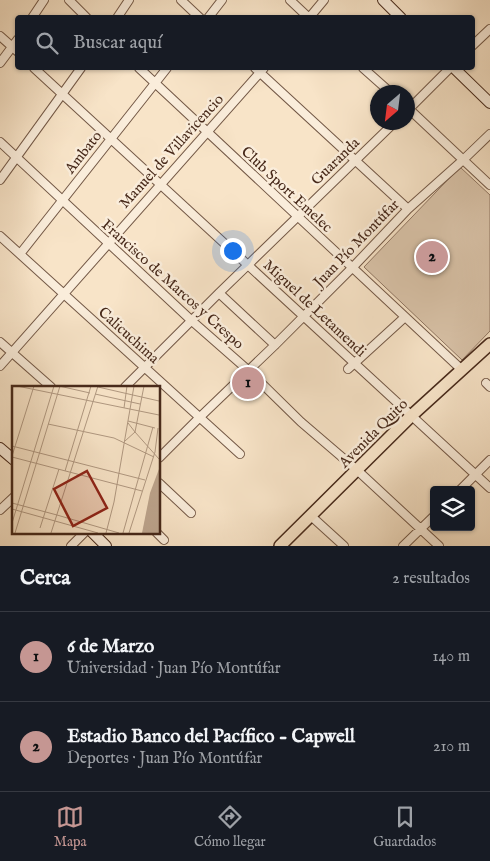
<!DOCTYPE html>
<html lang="es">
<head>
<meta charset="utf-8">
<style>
  body { margin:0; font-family:"IM FELL English",serif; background:#20242c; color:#f1f3f6 }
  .controls { position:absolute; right:15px; bottom:15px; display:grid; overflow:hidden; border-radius:5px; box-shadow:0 1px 4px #0004 }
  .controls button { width:45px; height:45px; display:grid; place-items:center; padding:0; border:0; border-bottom:1px solid #363941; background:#171b24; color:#f1f3f6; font:25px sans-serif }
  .compass { position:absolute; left:370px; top:85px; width:45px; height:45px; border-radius:50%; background:#171b24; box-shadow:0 1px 4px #0004; rotate:208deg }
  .you { position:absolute; left:232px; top:250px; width:18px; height:18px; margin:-12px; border:4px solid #fff; border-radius:50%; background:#1a73e8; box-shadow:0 0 0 8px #1a73e833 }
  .badge { display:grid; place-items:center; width:32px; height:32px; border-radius:50%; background:#c59692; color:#111; font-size:16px; font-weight:700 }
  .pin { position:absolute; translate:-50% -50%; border:2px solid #fff; box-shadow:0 1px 5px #0006 }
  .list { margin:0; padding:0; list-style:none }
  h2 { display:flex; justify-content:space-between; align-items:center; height:65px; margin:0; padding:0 20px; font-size:21px }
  h2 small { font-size:16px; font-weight:400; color:#9ea1a6 }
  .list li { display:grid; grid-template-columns:32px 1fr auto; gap:15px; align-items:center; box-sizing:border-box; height:90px; padding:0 20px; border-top:1px solid #363941 }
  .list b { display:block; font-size:19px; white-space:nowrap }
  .list p { margin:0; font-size:16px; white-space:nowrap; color:#9ea1a6 }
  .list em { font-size:16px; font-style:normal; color:#9ea1a6 }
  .icon { flex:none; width:28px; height:28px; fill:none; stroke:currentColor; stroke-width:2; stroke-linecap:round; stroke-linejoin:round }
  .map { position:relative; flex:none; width:490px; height:546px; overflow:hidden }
  .search { position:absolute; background:#171b24; box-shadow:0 1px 4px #0004; left:15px; right:15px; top:15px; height:55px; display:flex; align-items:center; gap:12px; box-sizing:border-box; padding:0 18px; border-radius:5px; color:#9ea1a6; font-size:19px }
  .sheet { height:245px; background:#171b24 }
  nav { display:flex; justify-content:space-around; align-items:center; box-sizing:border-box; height:70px; border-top:1px solid #363941; background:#171b24; font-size:14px; color:#9ea1a6 }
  nav a { display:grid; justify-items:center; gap:2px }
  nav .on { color:#c59692 }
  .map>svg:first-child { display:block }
  .green { fill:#dac4aa; stroke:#907662 }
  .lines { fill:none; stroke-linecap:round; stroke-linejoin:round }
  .street-casing { stroke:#735846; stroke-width:10 }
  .secondary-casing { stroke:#47291a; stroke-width:12 }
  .primary-casing { stroke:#47291a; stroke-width:14 }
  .street { stroke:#faeddb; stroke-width:8 }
  .secondary { stroke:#faeddb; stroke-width:10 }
  .primary { stroke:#f8e4c8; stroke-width:11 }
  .labels { text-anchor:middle; stroke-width:5; stroke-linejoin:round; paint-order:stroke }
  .street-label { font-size:15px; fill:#47291a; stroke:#faeddb }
  .inset-road { fill:none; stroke:#b19982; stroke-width:1 }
  .view { fill:#8f2418; fill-opacity:0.15; stroke:#8f2418; stroke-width:2.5 }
  .inset-edge { fill:none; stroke:#47291a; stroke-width:2.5 }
</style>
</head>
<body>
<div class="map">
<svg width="490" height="546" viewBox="0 0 490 546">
  <rect width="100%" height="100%" fill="#f8e4c8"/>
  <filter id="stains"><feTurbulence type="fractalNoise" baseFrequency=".004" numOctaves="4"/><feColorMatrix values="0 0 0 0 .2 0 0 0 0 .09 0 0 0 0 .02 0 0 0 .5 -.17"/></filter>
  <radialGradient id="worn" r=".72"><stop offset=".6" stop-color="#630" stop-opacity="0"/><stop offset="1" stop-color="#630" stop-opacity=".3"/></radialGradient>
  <!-- green -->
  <path class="green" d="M460,167L490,195V331L462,360L364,267Z"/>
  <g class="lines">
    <defs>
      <path id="street" d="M69,0L87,18
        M181,0L200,18
        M290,0L309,18
        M32,18L44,0
        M117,18L129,0
        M208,18L222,0
        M309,18L324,0
        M0,36L18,52
        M472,46L490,29
        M0,63L18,39
        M34,68L490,488
        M139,68L462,370
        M255,68L408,209
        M363,68L390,92
        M408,108L490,185
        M408,110L450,68
        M0,142L192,321L249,371L301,422L357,470L439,546
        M0,180L81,68
        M0,236L240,454
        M20,254L167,68
        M219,293L275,345
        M0,342L51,387
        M0,366L264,68
        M348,369L405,317
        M486,383L490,387
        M125,387L219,293L395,122
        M159,458L199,418L275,345L352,268L408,209L463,160L490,134
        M159,483L191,513
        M460,490L490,460
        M0,510L14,497
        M311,516L344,546
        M156,532L164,540
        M71,546L85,532
        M403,546L434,516"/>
      <path id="secondary" d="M383,0L401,18
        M454,68L490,103
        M0,448L14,460
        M92,532L106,546"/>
      <path id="primary" d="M280,546L411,416L490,344"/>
    </defs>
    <!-- street casing -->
    <use href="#street" class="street-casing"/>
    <!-- secondary casing -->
    <use href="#secondary" class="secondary-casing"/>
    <!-- primary casing -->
    <use href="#primary" class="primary-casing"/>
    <!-- street -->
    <use href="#street" class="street"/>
    <!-- secondary -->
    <use href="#secondary" class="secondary"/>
    <!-- primary -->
    <use href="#primary" class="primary"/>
  </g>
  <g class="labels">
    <!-- street labels -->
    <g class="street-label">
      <text transform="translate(171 151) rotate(-48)" y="5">Manuel de Villavicencio</text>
      <text transform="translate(83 152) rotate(-52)" y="5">Ambato</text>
      <text transform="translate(335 161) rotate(-44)" y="5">Guaranda</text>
      <text transform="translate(287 189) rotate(43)" y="5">Club Sport Emelec</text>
      <text transform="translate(356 243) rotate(-46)" y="5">Juan Pío Montúfar</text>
      <text transform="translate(173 284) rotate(42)" y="5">Francisco de Marcos y Crespo</text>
      <text transform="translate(315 308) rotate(43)" y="5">Miguel de Letamendi</text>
      <text transform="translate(129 335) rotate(42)" y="5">Calicuchima</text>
      <text transform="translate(373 433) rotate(-45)" y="5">Avenida Quito</text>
    </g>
  </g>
  <!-- overview -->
  <g transform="translate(12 386)">
    <rect width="148" height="148" fill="#f8e4c8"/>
    <path d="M147,83V147H130L138,107Z" fill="#bca48d"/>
    <path class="inset-road" d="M5,0L147,29M47,0L78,7M132,0L123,46L147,73M86,1L147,15M83,8L128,18M112,22L115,0M116,35L143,42M36,38L102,52L142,71M113,55L123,46L116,37M0,60L133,94M0,70L22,0M0,71L130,105M53,85L79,0M0,117L45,129M0,123L43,135M45,129L107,147M43,135L86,147M0,137L42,0M28,142L47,83M3,147L48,0M39,147L86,0M94,147L102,116L122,0M111,147L141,41M117,147L143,66L146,42"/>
    <path class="view" d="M75,85L95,122L61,140L42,103Z"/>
    <rect width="148" height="148" class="inset-edge"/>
  </g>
  <rect width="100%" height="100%" filter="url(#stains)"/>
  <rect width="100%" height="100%" fill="url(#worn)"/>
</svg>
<div class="controls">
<button><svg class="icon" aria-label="layers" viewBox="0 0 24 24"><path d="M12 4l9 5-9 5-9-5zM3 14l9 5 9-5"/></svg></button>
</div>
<svg class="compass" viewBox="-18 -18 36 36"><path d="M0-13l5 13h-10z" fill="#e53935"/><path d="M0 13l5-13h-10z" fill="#9ea1a6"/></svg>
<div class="you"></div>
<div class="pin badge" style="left:248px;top:383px">1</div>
<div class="pin badge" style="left:432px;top:257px">2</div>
<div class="search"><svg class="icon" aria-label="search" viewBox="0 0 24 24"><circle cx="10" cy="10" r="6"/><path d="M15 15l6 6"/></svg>Buscar aquí</div>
</div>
<section class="sheet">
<h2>Cerca<small>2 resultados</small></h2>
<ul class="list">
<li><span class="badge">1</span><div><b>6 de Marzo</b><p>Universidad · Juan Pío Montúfar</p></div><em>140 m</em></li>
<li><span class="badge">2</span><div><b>Estadio Banco del Pacífico - Capwell</b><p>Deportes · Juan Pío Montúfar</p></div><em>210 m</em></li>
</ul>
</section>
<nav>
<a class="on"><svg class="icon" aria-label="map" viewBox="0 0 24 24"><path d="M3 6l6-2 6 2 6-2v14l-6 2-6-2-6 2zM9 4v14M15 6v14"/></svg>Mapa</a>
<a><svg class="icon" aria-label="directions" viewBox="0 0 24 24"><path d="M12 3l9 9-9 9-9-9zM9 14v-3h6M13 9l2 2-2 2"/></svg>Cómo llegar</a>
<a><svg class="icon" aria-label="saved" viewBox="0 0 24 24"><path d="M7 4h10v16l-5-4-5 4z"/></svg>Guardados</a>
</nav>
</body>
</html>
